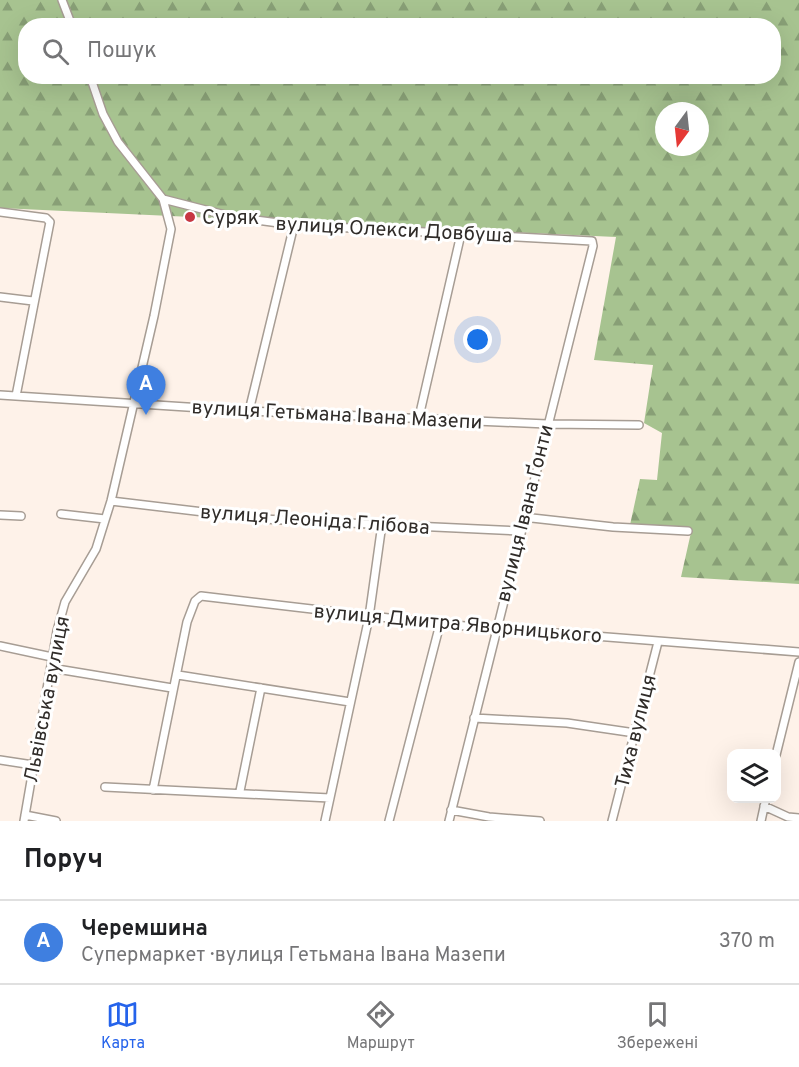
<!DOCTYPE html>
<html lang="uk">
<head>
<meta charset="utf-8">
<style>
  body { margin:0; font-family:Overpass,sans-serif; background:#f2f2f2; color:#202124 }
  .controls { position:absolute; right:18px; bottom:18px; display:grid; overflow:hidden; border-radius:12px; box-shadow:0 6px 24px #0002 }
  .controls button { width:54px; height:54px; display:grid; place-items:center; padding:0; border:0; border-bottom:2px solid #e0e0e0; background:#fff; color:#202124; font:30px sans-serif }
  .compass { position:absolute; left:655px; top:102px; width:54px; height:54px; border-radius:50%; background:#fff; box-shadow:0 6px 24px #0002; rotate:195deg }
  .you { position:absolute; left:478px; top:340px; width:21px; height:21px; margin:-15px; border:4px solid #fff; border-radius:50%; background:#1a73e8; box-shadow:0 0 0 9px #1a73e833 }
  .badge { display:grid; place-items:center; width:39px; height:39px; border-radius:50%; background:#2563eb; color:#fff; font-size:20px; font-weight:700 }
  .pin { position:absolute; translate:-50% -50px; filter:drop-shadow(0 2px 3px #0008) }
  .pin::after { content:''; position:absolute; top:32px; width:21px; height:18px; background:inherit; clip-path:polygon(0 0,100% 0,50% 100%) }
  .list { margin:0; padding:0; list-style:none }
  h2 { display:flex; justify-content:space-between; align-items:center; height:78px; margin:0; padding:0 24px; font-size:26px }
  h2 small { font-size:20px; font-weight:400; color:#757577 }
  .list li { display:grid; grid-template-columns:39px 1fr auto; gap:18px; align-items:center; box-sizing:border-box; height:84px; padding:0 24px; border-top:2px solid #e0e0e0 }
  .list b { display:block; font-size:22px; white-space:nowrap }
  .list p { margin:0; font-size:20px; white-space:nowrap; color:#757577 }
  .list em { font-size:20px; font-style:normal; color:#757577 }
  .icon { flex:none; width:33px; height:33px; fill:none; stroke:currentColor; stroke-width:2; stroke-linecap:round; stroke-linejoin:round }
  .map { position:relative; flex:none; width:799px; height:821px; overflow:hidden }
  .search { position:absolute; background:#fff; box-shadow:0 6px 24px #0002; left:18px; right:18px; top:18px; height:66px; display:flex; align-items:center; gap:15px; box-sizing:border-box; padding:0 21px; border-radius:24px; color:#757577; font-size:22px }
  .sheet { height:162px; background:#fff }
  nav { display:flex; justify-content:space-around; align-items:center; box-sizing:border-box; height:84px; border-top:2px solid #e0e0e0; background:#fff; font-size:16px; color:#757577 }
  nav a { display:grid; justify-items:center; gap:3px }
  nav .on { color:#2563eb }
  .map>svg:first-child { display:block }
  .forest { fill:url(#forest-firs); fill-rule:evenodd }
  .lines { fill:none; stroke-linecap:round; stroke-linejoin:round }
  .minor-casing { stroke:#a79d94; stroke-width:10 }
  .minor { stroke:#fff; stroke-width:7 }
  .poi-dot { fill:#c73742; stroke:#fff; stroke-width:2 }
  .labels { text-anchor:middle; stroke-width:6; stroke-linejoin:round; paint-order:stroke }
  .poi-label { font-size:20px; fill:#302c29; stroke:#fff; text-anchor:start }
  .street-label { font-size:20px; fill:#302c29; stroke:#fff }
</style>
</head>
<body>
<div class="map">
<svg width="799" height="821" viewBox="0 0 799 821">
  <defs>
    <pattern id="forest-firs" width="22" height="20" patternUnits="userSpaceOnUse" patternTransform="scale(1.5)"><rect width="22" height="20" fill="#a7c390"/><path d="M5 1l3.5 6h-7zM16 11l3.5 6h-7z" fill="#889f76"/></pattern>
  </defs>
  <rect width="100%" height="100%" fill="#fef2e9"/>
  <!-- forest -->
  <path class="forest" d="M0,0H799V584L681,577L692,528L630,525L640,479L657,480L662,433L644,423L653,365L594,360L616,237L0,208ZM26,26H774V76H26ZM664,111H700V147H664Z"/>
  <g class="lines">
    <defs>
      <path id="minor" d="M62,0L72,26
        M163,199L233,217L294,225L592,241L593,246L449,821
        M0,212L46,218L50,222L16,396
        M0,297L33,301
        M0,395L249,411L547,424L639,425
        M249,411L294,225
        M419,417L461,234
        M111,501L262,519L519,531
        M61,514L105,519
        M0,515L21,516
        M523,517L613,527L688,531
        M0,646L52,657
        M51,668L172,688
        M178,675L350,702
        M474,718L567,723L635,733
        M776,755L799,662
        M0,760L33,765
        M105,787L330,798
        M153,790L187,622L195,601L201,596L440,624L799,652
        M240,791L261,688
        M764,806L788,817L799,818
        M451,810L489,817L540,821
        M25,815L56,821
        M24,821L57,631L65,602L96,549L111,501L154,316L171,229L163,199L118,142L103,114L90,76
        M325,821L369,617L382,524
        M389,821L440,624
        M612,821L658,642
        M761,821L766,798"/>
    </defs>
    <!-- minor casing -->
    <use href="#minor" class="minor-casing"/>
    <!-- minor -->
    <use href="#minor" class="minor"/>
  </g>
  <!-- markers -->
  <circle class="poi-dot" cx="190" cy="217" r="6"/>
  <g class="labels">
    <!-- poi labels -->
    <g class="poi-label">
      <text x="202" y="224">Суряк</text>
    </g>
    <!-- street labels -->
    <g class="street-label">
      <text transform="translate(394 229) rotate(3)" y="7">вулиця Олекси Довбуша</text>
      <text transform="translate(337 414) rotate(3)" y="7">вулиця Гетьмана Івана Мазепи</text>
      <text transform="translate(524 513) rotate(-76)" y="7">вулиця Івана Ґонти</text>
      <text transform="translate(315 519) rotate(4)" y="7">вулиця Леоніда Глібова</text>
      <text transform="translate(458 623) rotate(5)" y="7">вулиця Дмитра Яворницького</text>
      <text transform="translate(46 699) rotate(-79)" y="7">Львівська вулиця</text>
      <text transform="translate(635 731) rotate(-76)" y="7">Тиха вулиця</text>
    </g>
  </g>
</svg>
<div class="controls">
<button><svg class="icon" aria-label="layers" viewBox="0 0 24 24"><path d="M12 4l9 5-9 5-9-5zM3 14l9 5 9-5"/></svg></button>
</div>
<svg class="compass" viewBox="-18 -18 36 36"><path d="M0-13l5 13h-10z" fill="#e53935"/><path d="M0 13l5-13h-10z" fill="#757577"/></svg>
<div class="you"></div>
<div class="pin badge" style="left:146px;top:415px;background:#3f7fe0">A</div>
<div class="search"><svg class="icon" aria-label="search" viewBox="0 0 24 24"><circle cx="10" cy="10" r="6"/><path d="M15 15l6 6"/></svg>Пошук</div>
</div>
<section class="sheet">
<h2>Поруч<small></small></h2>
<ul class="list">
<li><span class="badge" style="background:#3f7fe0">A</span><div><b>Черемшина</b><p>Супермаркет · вулиця Гетьмана Івана Мазепи</p></div><em>370 m</em></li>
</ul>
</section>
<nav>
<a class="on"><svg class="icon" aria-label="map" viewBox="0 0 24 24"><path d="M3 6l6-2 6 2 6-2v14l-6 2-6-2-6 2zM9 4v14M15 6v14"/></svg>Карта</a>
<a><svg class="icon" aria-label="directions" viewBox="0 0 24 24"><path d="M12 3l9 9-9 9-9-9zM9 14v-3h6M13 9l2 2-2 2"/></svg>Маршрут</a>
<a><svg class="icon" aria-label="saved" viewBox="0 0 24 24"><path d="M7 4h10v16l-5-4-5 4z"/></svg>Збережені</a>
</nav>
</body>
</html>
